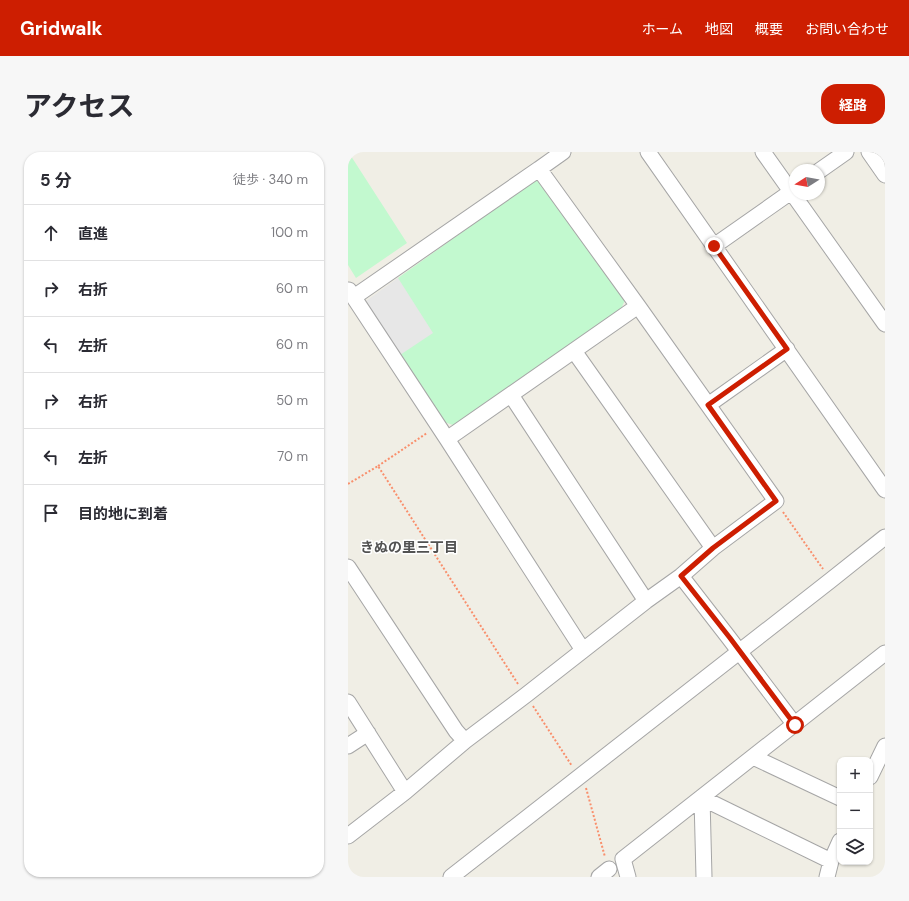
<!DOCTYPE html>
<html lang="ja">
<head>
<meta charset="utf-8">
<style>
  body { margin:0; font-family:"DM Sans","Noto Sans JP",sans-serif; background:#f7f7f7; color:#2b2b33 }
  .controls { position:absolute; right:12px; bottom:12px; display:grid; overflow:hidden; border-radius:8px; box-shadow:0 1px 3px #0004 }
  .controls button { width:36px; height:36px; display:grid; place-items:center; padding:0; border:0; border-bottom:1px solid #e1e1e2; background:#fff; color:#2b2b33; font:20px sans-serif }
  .compass { position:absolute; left:441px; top:12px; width:36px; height:36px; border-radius:50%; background:#fff; box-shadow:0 1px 3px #0004; rotate:259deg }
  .stop { position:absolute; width:12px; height:12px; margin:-9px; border:3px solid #cd1e01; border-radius:50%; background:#fff }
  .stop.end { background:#cd1e01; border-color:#fff; box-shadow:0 1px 4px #0008 }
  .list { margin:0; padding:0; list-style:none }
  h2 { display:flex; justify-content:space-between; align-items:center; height:52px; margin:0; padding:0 16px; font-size:17px }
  h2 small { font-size:13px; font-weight:400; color:#7c7c81 }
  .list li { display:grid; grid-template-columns:26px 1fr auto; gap:12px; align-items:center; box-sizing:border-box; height:56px; padding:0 16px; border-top:1px solid #e1e1e2 }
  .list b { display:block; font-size:15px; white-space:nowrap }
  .list em { font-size:13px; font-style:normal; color:#7c7c81 }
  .icon { flex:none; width:22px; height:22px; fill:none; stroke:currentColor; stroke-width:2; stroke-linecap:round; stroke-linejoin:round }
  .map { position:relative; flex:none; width:537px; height:725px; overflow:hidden; border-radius:16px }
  header { display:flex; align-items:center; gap:24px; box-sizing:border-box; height:56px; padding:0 20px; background:#cd1e01; color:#fff }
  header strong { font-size:19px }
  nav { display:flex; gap:22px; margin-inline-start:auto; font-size:14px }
  .intro { display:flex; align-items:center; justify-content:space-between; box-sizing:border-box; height:96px; padding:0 24px }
  h1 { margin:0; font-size:28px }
  .button { padding:10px 18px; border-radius:16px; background:#cd1e01; color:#fff; font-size:14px; font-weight:700 }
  main { display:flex; gap:24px; padding:0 24px }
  aside { flex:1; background:#fff; border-radius:16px; box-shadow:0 1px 3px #0004 }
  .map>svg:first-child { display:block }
  .park { fill:#c2f9cf }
  .parking { fill:#e7e7e7 }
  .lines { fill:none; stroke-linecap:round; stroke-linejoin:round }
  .minor-casing { stroke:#a6a6a6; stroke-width:17 }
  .path { stroke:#f98f6c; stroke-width:2; stroke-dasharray:2 2; stroke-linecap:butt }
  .minor { stroke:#fff; stroke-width:15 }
  .route { stroke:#cd1e01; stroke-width:5 }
  .labels { text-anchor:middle; stroke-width:3; stroke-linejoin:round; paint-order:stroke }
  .neighbourhood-label { font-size:14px; font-weight:bold; fill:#525252; stroke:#fff }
</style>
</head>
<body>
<header>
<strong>Gridwalk</strong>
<nav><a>ホーム</a><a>地図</a><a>概要</a><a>お問い合わせ</a></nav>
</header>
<div class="intro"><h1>アクセス</h1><a class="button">経路</a></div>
<main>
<aside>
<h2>5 分<small>徒歩 · 340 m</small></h2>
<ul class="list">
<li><svg class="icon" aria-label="ahead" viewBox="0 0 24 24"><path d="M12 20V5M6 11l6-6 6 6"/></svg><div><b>直進</b></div><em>100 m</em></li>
<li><svg class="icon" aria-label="right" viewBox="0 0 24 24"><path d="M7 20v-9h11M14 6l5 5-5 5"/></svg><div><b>右折</b></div><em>60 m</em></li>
<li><svg class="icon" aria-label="left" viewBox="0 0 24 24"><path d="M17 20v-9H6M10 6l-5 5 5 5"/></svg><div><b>左折</b></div><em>60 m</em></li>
<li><svg class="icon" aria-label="right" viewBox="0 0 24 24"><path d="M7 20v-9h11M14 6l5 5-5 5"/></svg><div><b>右折</b></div><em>50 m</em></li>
<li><svg class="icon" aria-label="left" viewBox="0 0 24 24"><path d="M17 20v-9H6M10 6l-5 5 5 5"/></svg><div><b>左折</b></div><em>70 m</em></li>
<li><svg class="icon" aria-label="arrive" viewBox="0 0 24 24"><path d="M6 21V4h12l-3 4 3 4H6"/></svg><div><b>目的地に到着</b></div></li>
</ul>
</aside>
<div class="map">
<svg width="537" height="725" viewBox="0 0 537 725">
  <rect width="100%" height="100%" fill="#f0eee5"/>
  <!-- park -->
  <path class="park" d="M0,1H1L59,91L8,126L0,113Z
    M188,27L277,148L273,157L105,273L96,270L52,203L50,126Z"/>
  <!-- parking -->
  <path class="parking" d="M50,126L85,181L52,203L18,149Z"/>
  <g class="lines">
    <defs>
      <path id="minor" d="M300,0L537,338
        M415,0L537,172
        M521,0L537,23
        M191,17L215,0
        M471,19L498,0
        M366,94L447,37
        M1,138L99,287L229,489L235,498
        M226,199L365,396
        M163,243L298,449
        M360,253L439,197
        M99,287L290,154
        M0,415L108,579L117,589
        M333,424L381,486L447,573
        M0,550L57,640
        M0,594L20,581
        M405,605L492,646
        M522,625L537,594
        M0,684L57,640L117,589L178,543L298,449L333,424L365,396L428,349L290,154L191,17L6,145
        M483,709L492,689
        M103,725L483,428L537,385
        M251,725L261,717
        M280,725L275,707L537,501
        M356,725L354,646L483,709L479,725"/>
    </defs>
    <!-- minor casing -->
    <use href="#minor" class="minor-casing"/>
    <!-- path -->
    <path class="path" d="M30,314L79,281
      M0,332L30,314L170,532
      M435,360L475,417
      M185,554L224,614
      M238,636L257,705"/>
    <!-- minor -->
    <use href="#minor" class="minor"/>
  </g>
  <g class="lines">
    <!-- route -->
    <path class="route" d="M366,94L439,197L360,253L428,349L365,396L333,424L382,486L447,573"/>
  </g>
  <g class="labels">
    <!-- neighbourhood labels -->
    <g class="neighbourhood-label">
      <text x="61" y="400">きぬの里三丁目</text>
    </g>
  </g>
</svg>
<div class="controls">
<button>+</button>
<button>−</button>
<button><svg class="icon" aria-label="layers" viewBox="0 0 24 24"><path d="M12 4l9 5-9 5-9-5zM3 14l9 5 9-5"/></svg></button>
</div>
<svg class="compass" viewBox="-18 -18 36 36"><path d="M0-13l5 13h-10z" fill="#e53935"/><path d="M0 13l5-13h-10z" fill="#7c7c81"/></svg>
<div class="stop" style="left:447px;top:573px"></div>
<div class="stop end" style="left:366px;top:94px"></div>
</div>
</main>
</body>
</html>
